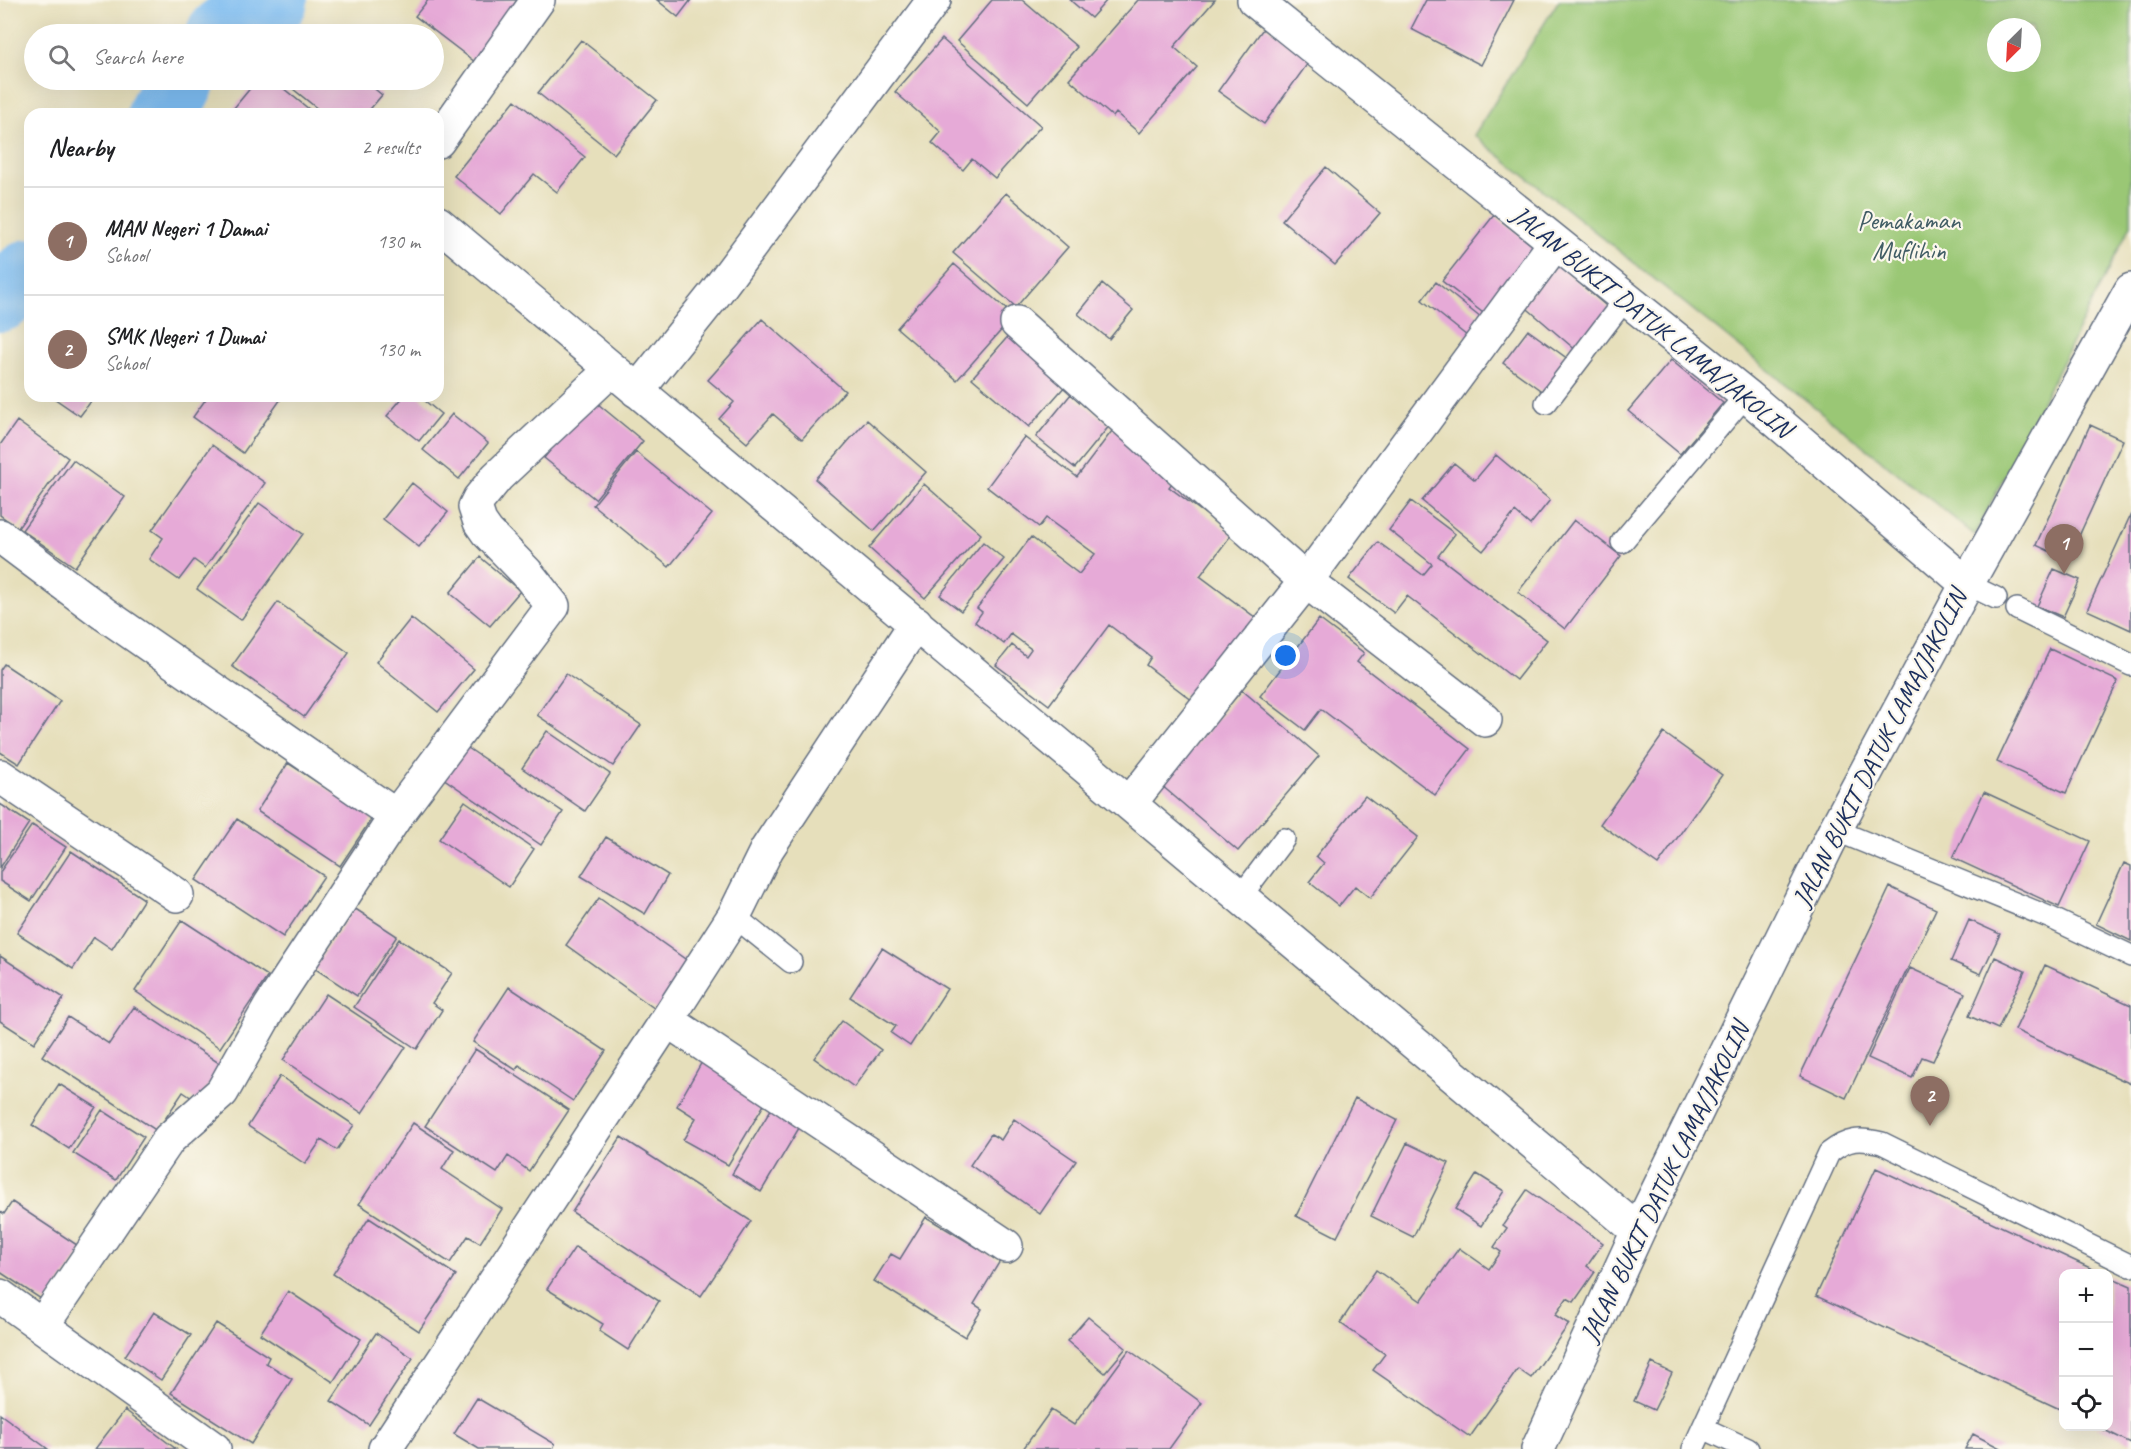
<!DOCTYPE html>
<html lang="en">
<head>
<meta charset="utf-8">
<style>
  body { margin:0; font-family:Caveat,sans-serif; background:#f2f2f2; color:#202124 }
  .controls { position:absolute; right:18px; bottom:18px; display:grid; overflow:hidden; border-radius:12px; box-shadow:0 6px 24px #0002 }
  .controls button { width:54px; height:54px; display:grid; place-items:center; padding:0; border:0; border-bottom:2px solid #e0e0e0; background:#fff; color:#202124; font:30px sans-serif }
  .compass { position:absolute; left:1987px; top:18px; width:54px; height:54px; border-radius:50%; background:#fff; box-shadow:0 6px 24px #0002; rotate:204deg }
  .you { position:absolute; left:1286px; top:656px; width:21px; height:21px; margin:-15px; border:4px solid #fff; border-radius:50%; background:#1a73e8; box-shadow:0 0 0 9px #1a73e833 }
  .badge { display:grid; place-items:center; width:39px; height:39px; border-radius:50%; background:#2563eb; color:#fff; font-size:20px; font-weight:700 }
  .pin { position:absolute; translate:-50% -50px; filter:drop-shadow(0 2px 3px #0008) }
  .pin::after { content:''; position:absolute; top:32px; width:21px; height:18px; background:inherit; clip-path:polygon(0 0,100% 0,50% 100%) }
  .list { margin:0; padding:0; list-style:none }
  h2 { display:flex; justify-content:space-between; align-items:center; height:78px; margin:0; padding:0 24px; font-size:26px }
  h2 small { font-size:20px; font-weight:400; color:#757577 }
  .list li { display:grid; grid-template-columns:39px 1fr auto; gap:18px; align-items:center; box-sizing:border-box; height:108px; padding:0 24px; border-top:2px solid #e0e0e0 }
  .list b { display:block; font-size:22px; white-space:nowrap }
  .list p { margin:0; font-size:20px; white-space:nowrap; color:#757577 }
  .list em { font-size:20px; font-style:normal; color:#757577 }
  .icon { flex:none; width:33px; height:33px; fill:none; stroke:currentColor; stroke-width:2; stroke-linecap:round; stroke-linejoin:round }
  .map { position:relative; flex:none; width:2131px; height:1449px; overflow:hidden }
  .search { position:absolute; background:#fff; box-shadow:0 6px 24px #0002; left:24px; top:24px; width:420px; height:66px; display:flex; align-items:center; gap:15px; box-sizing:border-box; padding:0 21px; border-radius:33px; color:#757577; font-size:22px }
  .panel { position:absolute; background:#fff; box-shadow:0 6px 24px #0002; left:24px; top:108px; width:420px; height:294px; border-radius:18px }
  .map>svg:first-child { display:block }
  .green { fill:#9ac775; stroke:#5a7b6a; stroke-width:1.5; fill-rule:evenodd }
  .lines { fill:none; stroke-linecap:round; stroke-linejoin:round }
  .river { stroke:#7dbcf1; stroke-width:72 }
  .building { fill:#e6aad7 }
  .service-casing { stroke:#626d7f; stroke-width:24 }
  .minor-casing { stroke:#626d7f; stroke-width:36 }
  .service { stroke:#fff; stroke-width:21 }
  .minor { stroke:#fff; stroke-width:33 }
  .labels { text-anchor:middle; stroke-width:4.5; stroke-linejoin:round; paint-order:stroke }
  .park-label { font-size:26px; fill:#415d65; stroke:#fbf7ec }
  .street-label { font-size:26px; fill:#1b2f5e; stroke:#fbf7ec }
</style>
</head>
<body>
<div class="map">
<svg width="2131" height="1449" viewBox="0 0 2131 1449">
  <rect width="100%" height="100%" fill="#fbf7ec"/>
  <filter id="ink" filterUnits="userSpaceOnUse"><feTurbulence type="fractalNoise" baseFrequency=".0167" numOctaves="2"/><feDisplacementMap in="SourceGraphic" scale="12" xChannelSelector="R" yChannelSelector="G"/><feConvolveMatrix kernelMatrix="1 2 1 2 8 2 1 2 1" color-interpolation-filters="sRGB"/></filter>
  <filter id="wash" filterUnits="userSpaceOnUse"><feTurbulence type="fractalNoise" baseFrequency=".008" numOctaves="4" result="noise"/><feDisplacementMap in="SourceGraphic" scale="24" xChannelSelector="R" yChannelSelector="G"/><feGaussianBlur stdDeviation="1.35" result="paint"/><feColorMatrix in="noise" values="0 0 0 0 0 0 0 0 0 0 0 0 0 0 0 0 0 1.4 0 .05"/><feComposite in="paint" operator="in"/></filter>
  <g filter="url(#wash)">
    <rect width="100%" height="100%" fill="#e6dfbb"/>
    <!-- green -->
    <path class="green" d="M1559,0H2131V225L1975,535L1474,135ZM1996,27H2032V63H1996Z"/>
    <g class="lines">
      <!-- river -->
      <path class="river" d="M222,34L254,10L272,0
        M163,114L180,80
        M0,296L30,275"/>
    </g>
    <g id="blocks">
      <!-- building -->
      <path class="building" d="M428,0H524L475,62L415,16Z
        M657,0H691L678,17Z
        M992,0H1022L1077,47L1028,103L957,41Z
        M1070,0H1107L1091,18Z
        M1138,0H1215L1174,47L1197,67L1139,133L1116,113L1113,117L1069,79Z
        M1426,0H1514L1481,65L1411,29Z
        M1265,26L1311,59L1264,124L1218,91Z
        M942,39L1041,126L995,178L972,159L963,170L932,143L941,132L895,92Z
        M581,40L657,100L614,154L538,93Z
        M257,80H273L315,114H229Z
        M282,80H364L382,95L366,114H324Z
        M515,100L585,157L557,192L534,174L501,214L454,176Z
        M1326,167L1380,213L1335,265L1282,220Z
        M1006,193L1068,247L1016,307L953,253Z
        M1494,215L1538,250L1487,316L1442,281Z
        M954,264L1014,316L957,380L897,328Z
        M1557,264L1612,311L1578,352L1522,304Z
        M1436,282L1486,322L1472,340L1422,300Z
        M1102,284L1133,310L1109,339L1078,314Z
        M762,319L845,391L802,439L773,414L747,443L719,419L734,402L708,380Z
        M1017,326L1074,376L1029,427L972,378Z
        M1528,330L1572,362L1547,395L1503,363Z
        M1671,360L1723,403L1680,454L1628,411Z
        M1071,394L1110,425L1075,468L1036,437Z
        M51,396H95L80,416Z
        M208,396H277L281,399L243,453L193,417Z
        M404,396H419L441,414L419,441L387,416Z
        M592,399L643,441L595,499L544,458Z
        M452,414L488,443L459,479L423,450Z
        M867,420L926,472L874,531L815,479Z
        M17,421L68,458L18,528L0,515V445Z
        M2090,425L2123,440L2068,560L2036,545Z
        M1115,427L1178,475L1169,487L1232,534L1200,576L1256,618L1193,701L1146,665L1151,657L1109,625L1049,705L996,665L1012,645L1026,656L1031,649L1011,634L1004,644L975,622L982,612L977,608L1031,537L1079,574L1095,554L1046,518L1039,527L987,487L1024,437L1077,477Z
        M212,445L265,483L205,568L194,560L179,580L149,559L163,538L152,530Z
        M636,452L712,514L669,567L593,505Z
        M1496,455L1550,500L1530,525L1515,512L1483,551L1422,501L1454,463L1475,480Z
        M73,460L125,497L75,567L22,530Z
        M412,483L448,512L419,547L383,519Z
        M924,484L981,534L925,598L869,548Z
        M1411,501L1455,534L1438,556L1547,640L1516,680L1407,596L1394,613L1349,579L1378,542L1423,575L1432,564L1389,530Z
        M259,503L303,534L241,620L197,589Z
        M2131,514V630L2087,610Z
        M1574,520L1621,556L1565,629L1518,592Z
        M983,542L1004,559L961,611L940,595Z
        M480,557L520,591L490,626L450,593Z
        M2054,569L2080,580L2063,617L2037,606Z
        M278,602L349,653L304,717L232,666Z
        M411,618L474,669L438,712L376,662Z
        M1319,619L1364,653L1357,662L1470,749L1435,795L1321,709L1305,730L1260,696Z
        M2050,649L2118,681L2066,793L1997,762Z
        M4,664L60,701L19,764L0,752V670Z
        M566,674L641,725L613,766L537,715Z
        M1242,690L1319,756L1238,851L1161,785Z
        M547,731L610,774L585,811L522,768Z
        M1664,733L1722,775L1658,865L1600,824Z
        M465,746L563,812L541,845L443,778Z
        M288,763L372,818L340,866L257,811Z
        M1984,792L2090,841L2059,907L1953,858Z
        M1365,796L1418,837L1370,898L1355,886L1339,906L1309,882L1324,863L1316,856Z
        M465,801L534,849L509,887L439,839Z
        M0,804L29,823L0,868Z
        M237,819L324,876L283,937L196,880Z
        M32,825L66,847L31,901L0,881V872Z
        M606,837L668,875L645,914L581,876Z
        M71,851L144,899L112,949L94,937L73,969L17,933Z
        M2124,863L2131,866V941L2096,924Z
        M1890,887L1936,909L1846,1098L1800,1076Z
        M599,898L692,964L658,1011L566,945Z
        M354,908L397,936L357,996L314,968Z
        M182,920L268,976L220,1048L135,991Z
        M1969,920L2000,934L1981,974L1951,961Z
        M399,939L452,973L432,1003L442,1010L417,1049L354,1007Z
        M882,948L947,989L910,1046L891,1033L896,1026L850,997Z
        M0,956L64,998L34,1043L0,1021Z
        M1995,957L2025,971L1998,1029L1969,1016Z
        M2045,965L2131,1005V1084L2015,1030Z
        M1910,968L1965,993L1933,1061L1922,1057L1912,1078L1868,1058Z
        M509,987L606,1051L573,1101L519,1065L516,1070L473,1042Z
        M326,994L406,1047L362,1113L283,1060Z
        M134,1007L222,1065L198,1102L183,1092L157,1131L42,1056L68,1017L109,1044Z
        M842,1021L881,1050L854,1087L814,1058Z
        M475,1049L569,1110L529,1171L508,1156L497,1173L425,1126Z
        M703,1060L768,1098L728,1165L683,1140L696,1118L677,1106Z
        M280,1076L354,1125L337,1150L321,1140L305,1164L248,1126Z
        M59,1084L96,1107L69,1149L32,1125Z
        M1355,1098L1397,1120L1337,1237L1296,1216Z
        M773,1106L802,1123L761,1192L732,1174Z
        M102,1110L144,1137L116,1180L73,1153Z
        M1014,1119L1076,1161L1040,1214L970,1165L991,1134L1001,1140Z
        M413,1123L454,1150L442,1169L502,1209L480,1243L468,1236L450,1263L359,1204Z
        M621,1137L751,1221L701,1296L572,1212Z
        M1407,1143L1449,1163L1413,1237L1371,1216Z
        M1876,1168L2103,1274H2064V1411L1816,1296Z
        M1477,1174L1504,1191L1481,1226L1455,1209Z
        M1527,1190L1603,1243L1587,1266L1595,1272L1574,1302L1567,1298L1555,1315L1569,1324L1531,1378L1518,1369L1470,1437L1373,1370L1385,1354L1340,1323L1376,1270L1421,1301L1459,1248L1489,1269L1501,1252L1494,1247L1507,1228L1503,1225Z
        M12,1202L83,1249L47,1303L0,1272V1211L4,1214Z
        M926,1217L1000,1261L974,1304L982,1309L965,1337L874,1281L891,1254L900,1259Z
        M369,1218L456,1275L419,1331L333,1274Z
        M575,1247L659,1301L628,1350L599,1331L603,1324L547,1289Z
        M2108,1276L2131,1286V1443L2096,1426H2108Z
        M288,1291L361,1339L333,1382L260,1334Z
        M154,1312L191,1335L161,1380L125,1356Z
        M1088,1317L1126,1348L1105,1373L1067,1341Z
        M216,1323L269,1357L266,1363L292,1379L251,1444L171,1393Z
        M376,1333L413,1358L369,1425L331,1401Z
        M1129,1350L1202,1403L1169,1449H1023L1051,1410L1074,1425Z
        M1652,1363L1672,1373L1654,1410L1634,1401Z
        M477,1398L555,1444L553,1449H479L454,1434Z
        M125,1410L176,1449H95Z
        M0,1414L48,1449H0Z
        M1973,1434L2002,1449H1965Z"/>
    </g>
  </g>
  <g filter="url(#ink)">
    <use href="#blocks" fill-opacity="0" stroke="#626d7f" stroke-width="1.5"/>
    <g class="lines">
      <defs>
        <path id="service" d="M1546,403L1626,298
          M1622,542L1746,395
          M1967,584L1996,598
          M2017,609L2131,665
          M1835,830L2051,918L2131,956
          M1241,896L1284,839
          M734,916L791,962
          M1703,1428L1748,1449
          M1693,1449L1829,1153C1848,1138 1859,1138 1882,1143L2131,1266"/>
        <path id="minor" d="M1254,0L1746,395L1967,584L1835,830L1638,1231L1538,1449
          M438,141L538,0
          M438,223L1638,1231
          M1017,323L1306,581L1485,720
          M637,391L714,295L934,0
          M0,536L103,613L396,816
          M1967,584L2131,290
          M0,776L177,895
          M1130,803L1306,581L1555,243
          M667,1020L1006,1246
          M0,1296L214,1449
          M42,1326L169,1139L222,1092L270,1007L396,816L553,606L526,572L487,532L480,522L475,507L479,499L497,477L612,369
          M385,1449L667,1020L734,916L767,849L916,623"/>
      </defs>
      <!-- service casing -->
      <use href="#service" class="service-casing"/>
      <!-- minor casing -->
      <use href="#minor" class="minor-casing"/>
      <!-- service -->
      <use href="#service" class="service"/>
      <!-- minor -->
      <use href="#minor" class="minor"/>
    </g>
  </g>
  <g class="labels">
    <!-- park labels -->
    <g class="park-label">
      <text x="1909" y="229">Pemakaman<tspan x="1909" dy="30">Muflihin</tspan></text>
    </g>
    <!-- street labels -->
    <g class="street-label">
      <text transform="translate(1652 321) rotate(39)" y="9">JALAN BUKIT DATUK LAMA/JAKOLIN</text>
      <text transform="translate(1879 748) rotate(-63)" y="9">JALAN BUKIT DATUK LAMA/JAKOLIN</text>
      <text transform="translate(1664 1182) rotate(-64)" y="9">JALAN BUKIT DATUK LAMA/JAKOLIN</text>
    </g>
  </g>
</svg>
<div class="controls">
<button>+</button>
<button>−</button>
<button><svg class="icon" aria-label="locate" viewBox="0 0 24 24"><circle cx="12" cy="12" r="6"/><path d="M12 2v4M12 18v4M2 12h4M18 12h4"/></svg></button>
</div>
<svg class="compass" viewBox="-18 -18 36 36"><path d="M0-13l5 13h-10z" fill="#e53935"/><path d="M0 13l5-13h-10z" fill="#757577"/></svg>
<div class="you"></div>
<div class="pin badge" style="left:2064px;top:574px;background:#8d6e63">1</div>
<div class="pin badge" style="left:1930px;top:1126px;background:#8d6e63">2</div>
<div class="search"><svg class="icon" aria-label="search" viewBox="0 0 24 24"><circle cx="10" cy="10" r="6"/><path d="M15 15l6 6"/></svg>Search here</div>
<section class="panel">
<h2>Nearby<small>2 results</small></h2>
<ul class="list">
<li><span class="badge" style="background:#8d6e63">1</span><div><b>MAN Negeri 1 Damai</b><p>School</p></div><em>130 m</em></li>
<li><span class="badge" style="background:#8d6e63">2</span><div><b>SMK Negeri 1 Dumai</b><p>School</p></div><em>130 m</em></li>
</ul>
</section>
</div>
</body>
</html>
